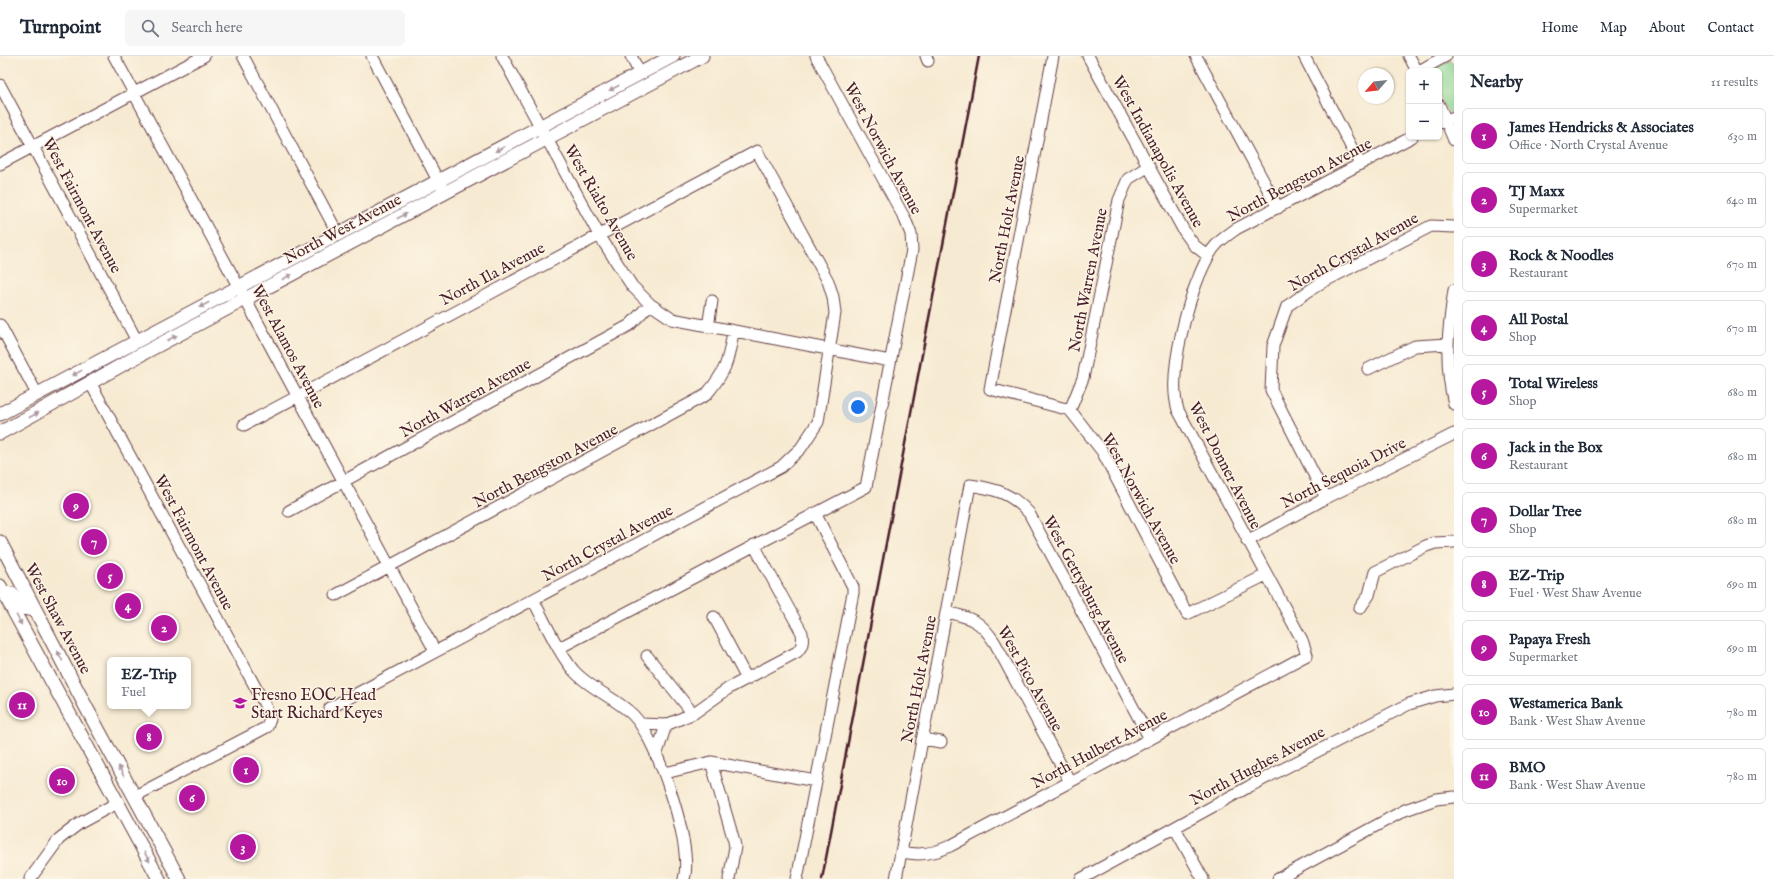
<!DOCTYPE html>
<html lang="en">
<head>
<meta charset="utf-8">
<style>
  body { margin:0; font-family:"IM FELL English",serif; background:#f6f6f7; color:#1f2937 }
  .controls { position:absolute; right:12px; top:12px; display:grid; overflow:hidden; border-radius:6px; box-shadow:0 1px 3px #0004 }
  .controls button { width:36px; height:36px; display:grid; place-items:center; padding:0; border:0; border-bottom:1px solid #e0e1e3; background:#fff; color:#1f2937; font:20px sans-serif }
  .compass { position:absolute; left:1358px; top:12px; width:36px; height:36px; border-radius:50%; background:#fff; box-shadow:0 1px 3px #0004; rotate:242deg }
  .you { position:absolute; left:858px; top:351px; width:14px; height:14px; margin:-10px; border:3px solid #fff; border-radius:50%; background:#1a73e8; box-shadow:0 0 0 6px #1a73e833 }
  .badge { display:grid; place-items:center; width:26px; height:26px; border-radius:50%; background:#b5179e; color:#fff; font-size:13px; font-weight:700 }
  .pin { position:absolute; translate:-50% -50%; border:2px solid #fff; box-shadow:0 1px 4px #0006 }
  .popup { position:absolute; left:107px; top:601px; width:84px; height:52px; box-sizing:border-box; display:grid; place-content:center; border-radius:6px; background:#fff; filter:drop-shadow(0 1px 3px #0005); font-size:13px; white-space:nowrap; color:#747a83 }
  .popup b { font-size:15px; color:#1f2937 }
  .popup::after { content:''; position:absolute; left:50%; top:100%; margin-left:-8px; border:8px solid transparent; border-top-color:#fff }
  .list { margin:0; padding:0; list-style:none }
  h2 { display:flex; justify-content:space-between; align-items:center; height:52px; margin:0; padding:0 16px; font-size:17px }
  h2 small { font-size:13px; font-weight:400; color:#747a83 }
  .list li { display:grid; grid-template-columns:26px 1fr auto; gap:12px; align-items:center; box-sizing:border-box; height:56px; margin:0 8px 8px; padding:0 8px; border:1px solid #e0e1e3; border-radius:6px }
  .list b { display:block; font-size:15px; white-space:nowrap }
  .list p { margin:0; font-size:13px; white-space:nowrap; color:#747a83 }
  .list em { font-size:13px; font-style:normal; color:#747a83 }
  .icon { flex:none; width:22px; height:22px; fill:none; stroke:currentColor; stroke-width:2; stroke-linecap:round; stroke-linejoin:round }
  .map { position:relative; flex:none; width:1454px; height:823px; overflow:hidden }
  header { display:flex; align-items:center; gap:24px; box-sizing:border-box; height:56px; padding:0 20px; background:#fff; border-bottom:1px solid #e0e1e3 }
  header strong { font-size:19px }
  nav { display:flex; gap:22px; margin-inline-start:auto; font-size:14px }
  .search { width:280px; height:36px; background:#f6f6f7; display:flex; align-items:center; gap:10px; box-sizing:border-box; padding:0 14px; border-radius:6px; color:#747a83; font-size:15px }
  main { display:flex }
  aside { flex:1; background:#fff }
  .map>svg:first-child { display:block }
  .green { fill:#86d391; stroke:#68795e }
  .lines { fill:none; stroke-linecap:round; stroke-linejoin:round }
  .minor-casing { stroke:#643d44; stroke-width:13 }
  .major-casing { stroke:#643d44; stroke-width:15 }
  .minor { stroke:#fff; stroke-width:11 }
  .major { stroke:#fff; stroke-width:13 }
  .rail { stroke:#4a1f2b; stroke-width:2.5 }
  .oneway { fill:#ae9aa0 }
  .labels { text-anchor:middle; stroke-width:3; stroke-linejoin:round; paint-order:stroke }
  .street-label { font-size:16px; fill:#4a1f2b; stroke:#fcf5e5 }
  .poi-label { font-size:16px; fill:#4a1f2b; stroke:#fcf5e5; text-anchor:start }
</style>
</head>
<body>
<header>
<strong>Turnpoint</strong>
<div class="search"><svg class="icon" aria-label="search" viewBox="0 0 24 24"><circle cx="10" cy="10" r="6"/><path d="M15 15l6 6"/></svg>Search here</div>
<nav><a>Home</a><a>Map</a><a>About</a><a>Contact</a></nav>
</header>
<main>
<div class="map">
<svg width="1454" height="823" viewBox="0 0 1454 823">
  <rect width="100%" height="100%" fill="#fcf5e5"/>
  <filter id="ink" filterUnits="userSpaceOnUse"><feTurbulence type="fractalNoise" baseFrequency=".025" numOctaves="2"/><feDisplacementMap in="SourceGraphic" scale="8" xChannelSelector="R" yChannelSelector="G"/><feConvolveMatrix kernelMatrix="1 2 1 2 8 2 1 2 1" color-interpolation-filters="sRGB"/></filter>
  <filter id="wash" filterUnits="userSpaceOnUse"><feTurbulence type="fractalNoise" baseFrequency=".012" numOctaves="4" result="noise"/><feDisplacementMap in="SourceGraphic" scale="16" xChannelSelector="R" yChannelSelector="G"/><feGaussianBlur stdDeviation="0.9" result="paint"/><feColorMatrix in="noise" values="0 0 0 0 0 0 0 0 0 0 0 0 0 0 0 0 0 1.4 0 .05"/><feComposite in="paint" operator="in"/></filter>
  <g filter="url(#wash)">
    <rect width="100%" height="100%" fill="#f7ead2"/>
    <!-- green -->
    <path class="green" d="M1450,4L1454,9V58C1438,55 1439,27 1439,15H1431Z"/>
  </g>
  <g filter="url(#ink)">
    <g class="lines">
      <defs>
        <path id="minor" d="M114,0L435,595
          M243,0L338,178
          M372,0L442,132
          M502,0L599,179L632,230L650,248L672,263L890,305
          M631,0L640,18
          M926,0L928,5
          M1053,0L990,333L1070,354L1102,395L1187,558L1266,519
          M1088,0L1184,175L1194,189L1208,200
          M1196,0L1278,152
          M1304,0L1360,108
          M1409,0L1417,15
          M1419,15L1446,0
          M0,29L137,285
          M1439,49L1454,84
          M1439,67L1454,61
          M0,108L204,0
          M1454,234C1448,274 1444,307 1454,348
          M0,269L37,338
          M708,271L712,245
          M1368,313L1415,290L1447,288
          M90,326L265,649L270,663L267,671L135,740
          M1070,354L1083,322L1119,144L1128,123L1149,110
          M244,369L757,95L828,225L833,241L835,257L818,366L801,392L781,411L330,652
          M1326,442L1271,334L1273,290L1287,250L1319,228L1431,170L1454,171
          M289,455L630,269L650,248
          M1247,485L1326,442L1454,378
          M336,539L706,339C726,315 728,307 733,276
          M533,544C546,567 557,595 574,615C590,633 616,642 633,659C657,683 694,790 684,823
          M1360,552L1369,539L1375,516L1426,490L1435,487L1454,486
          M947,556C972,562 981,565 995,587L1070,726
          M714,561L747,623
          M559,592L866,431L912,194L911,178L905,163L816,0
          M647,600L690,654L694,657L729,632L797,596C803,590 803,585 802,577L754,489
          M641,668L666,669L656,700
          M666,669L694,657
          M922,683L941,686
          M711,706L734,785L735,791L729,823
          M665,717L711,706L816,725
          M1175,772L1203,823
          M902,796C919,800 934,798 950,790L1307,599L1302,584L1178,354C1166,317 1190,235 1208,201C1214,188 1225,181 1236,173L1412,81
          M30,823L59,783L80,767L117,747
          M797,823L853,537V531L815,457
          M896,823L970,429C996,433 1011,437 1029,457L1150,683
          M1081,823L1250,730L1409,648L1435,640L1454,638
          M1278,823L1405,754L1436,743L1454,741"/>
        <path id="major" d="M0,358L673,0
          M0,377L138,300L702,0
          M0,486L86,651L179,823
          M0,530L159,823
          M4,537L12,538L23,552L35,554"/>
      </defs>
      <!-- minor casing -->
      <use href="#minor" class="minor-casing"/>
      <!-- major casing -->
      <use href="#major" class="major-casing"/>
      <!-- minor -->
      <use href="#minor" class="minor"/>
      <!-- major -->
      <use href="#major" class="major"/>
      <!-- rail -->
      <path class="rail" d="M822,823L979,0"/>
    </g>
    <!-- one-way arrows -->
    <defs><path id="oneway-solid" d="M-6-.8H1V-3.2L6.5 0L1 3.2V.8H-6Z"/></defs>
    <g class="oneway">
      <use href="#oneway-solid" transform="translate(614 32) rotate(152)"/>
      <use href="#oneway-solid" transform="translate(500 93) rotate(152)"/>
      <use href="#oneway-solid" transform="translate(402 160) rotate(-28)"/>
      <use href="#oneway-solid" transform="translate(287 221) rotate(-28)"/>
      <use href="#oneway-solid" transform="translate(204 249) rotate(152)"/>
      <use href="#oneway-solid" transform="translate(172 282) rotate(-28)"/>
      <use href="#oneway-solid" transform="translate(77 317) rotate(151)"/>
      <use href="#oneway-solid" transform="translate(34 359) rotate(-28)"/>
      <use href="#oneway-solid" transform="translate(19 564) rotate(62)"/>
      <use href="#oneway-solid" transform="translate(60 600) rotate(-117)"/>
      <use href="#oneway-solid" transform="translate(121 715) rotate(-118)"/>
      <use href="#oneway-solid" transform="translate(147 801) rotate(61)"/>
    </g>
  </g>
  <!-- icons -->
  <defs>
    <symbol id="school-bare" viewBox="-9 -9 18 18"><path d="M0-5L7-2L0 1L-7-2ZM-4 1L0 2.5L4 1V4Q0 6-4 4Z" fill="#b5179e" stroke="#fcf5e5" stroke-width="2.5" paint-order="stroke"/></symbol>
  </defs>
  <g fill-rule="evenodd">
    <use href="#school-bare" x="230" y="637" width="20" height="20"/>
  </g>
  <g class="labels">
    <!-- street labels -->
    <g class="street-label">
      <text transform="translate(884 92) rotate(62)" y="6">West Norwich Avenue</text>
      <text transform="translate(1159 95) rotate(61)" y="6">West Indianapolis Avenue</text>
      <text transform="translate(1299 123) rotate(-28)" y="6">North Bengston Avenue</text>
      <text transform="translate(602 146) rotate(60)" y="6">West Rialto Avenue</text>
      <text transform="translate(83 149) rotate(62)" y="6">West Fairmont Avenue</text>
      <text transform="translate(1006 163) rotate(-79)" y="6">North Holt Avenue</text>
      <text transform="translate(342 172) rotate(-28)" y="6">North West Avenue</text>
      <text transform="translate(1353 195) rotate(-29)" y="6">North Crystal Avenue</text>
      <text transform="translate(492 217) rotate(-28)" y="6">North Ila Avenue</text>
      <text transform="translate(1087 224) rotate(-79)" y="6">North Warren Avenue</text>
      <text transform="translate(289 290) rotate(62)" y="6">West Alamos Avenue</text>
      <text transform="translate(465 341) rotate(-29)" y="6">North Warren Avenue</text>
      <text transform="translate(545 409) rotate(-28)" y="6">North Bengston Avenue</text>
      <text transform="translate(1226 409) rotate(63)" y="6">West Donner Avenue</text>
      <text transform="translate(1343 416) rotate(-27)" y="6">North Sequoia Drive</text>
      <text transform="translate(1142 442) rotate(61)" y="6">West Norwich Avenue</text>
      <text transform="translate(195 486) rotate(62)" y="6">West Fairmont Avenue</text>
      <text transform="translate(607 486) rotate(-28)" y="6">North Crystal Avenue</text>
      <text transform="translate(1087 533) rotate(62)" y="6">West Gettysburg Avenue</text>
      <text transform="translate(59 562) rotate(62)" y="6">West Shaw Avenue</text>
      <text transform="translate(1031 622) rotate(61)" y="6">West Pico Avenue</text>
      <text transform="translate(918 623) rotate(-79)" y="6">North Holt Avenue</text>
      <text transform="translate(1099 692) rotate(-28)" y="6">North Hulbert Avenue</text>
      <text transform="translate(1257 709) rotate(-28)" y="6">North Hughes Avenue</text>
    </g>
    <!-- poi labels -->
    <g class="poi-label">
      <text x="251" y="644">Fresno EOC Head<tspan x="251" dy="18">Start Richard Keyes</tspan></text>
    </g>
  </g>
</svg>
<div class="controls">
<button>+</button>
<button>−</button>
</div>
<svg class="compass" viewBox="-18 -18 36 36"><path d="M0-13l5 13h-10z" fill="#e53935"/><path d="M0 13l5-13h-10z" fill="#747a83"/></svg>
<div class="you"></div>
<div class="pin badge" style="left:246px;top:714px">1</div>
<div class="pin badge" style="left:164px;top:572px">2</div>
<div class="pin badge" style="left:243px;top:791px">3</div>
<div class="pin badge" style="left:128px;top:550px">4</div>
<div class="pin badge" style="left:110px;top:520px">5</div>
<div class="pin badge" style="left:192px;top:742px">6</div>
<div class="pin badge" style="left:94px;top:486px">7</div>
<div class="pin badge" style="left:149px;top:681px">8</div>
<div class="popup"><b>EZ-Trip</b>Fuel</div>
<div class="pin badge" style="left:76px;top:450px">9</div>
<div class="pin badge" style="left:62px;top:725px">10</div>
<div class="pin badge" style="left:22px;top:649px">11</div>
</div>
<aside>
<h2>Nearby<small>11 results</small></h2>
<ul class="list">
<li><span class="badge">1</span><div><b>James Hendricks &amp; Associates</b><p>Office · North Crystal Avenue</p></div><em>630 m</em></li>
<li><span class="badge">2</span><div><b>TJ Maxx</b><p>Supermarket</p></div><em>640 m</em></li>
<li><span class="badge">3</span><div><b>Rock &amp; Noodles</b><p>Restaurant</p></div><em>670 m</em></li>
<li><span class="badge">4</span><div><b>All Postal</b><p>Shop</p></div><em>670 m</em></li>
<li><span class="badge">5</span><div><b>Total Wireless</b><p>Shop</p></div><em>680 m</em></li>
<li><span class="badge">6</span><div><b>Jack in the Box</b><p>Restaurant</p></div><em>680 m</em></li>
<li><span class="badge">7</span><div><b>Dollar Tree</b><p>Shop</p></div><em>680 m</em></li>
<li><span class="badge">8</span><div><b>EZ-Trip</b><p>Fuel · West Shaw Avenue</p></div><em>690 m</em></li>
<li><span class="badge">9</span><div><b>Papaya Fresh</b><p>Supermarket</p></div><em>690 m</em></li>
<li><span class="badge">10</span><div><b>Westamerica Bank</b><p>Bank · West Shaw Avenue</p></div><em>780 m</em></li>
<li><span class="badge">11</span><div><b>BMO</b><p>Bank · West Shaw Avenue</p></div><em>780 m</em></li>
</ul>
</aside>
</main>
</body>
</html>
